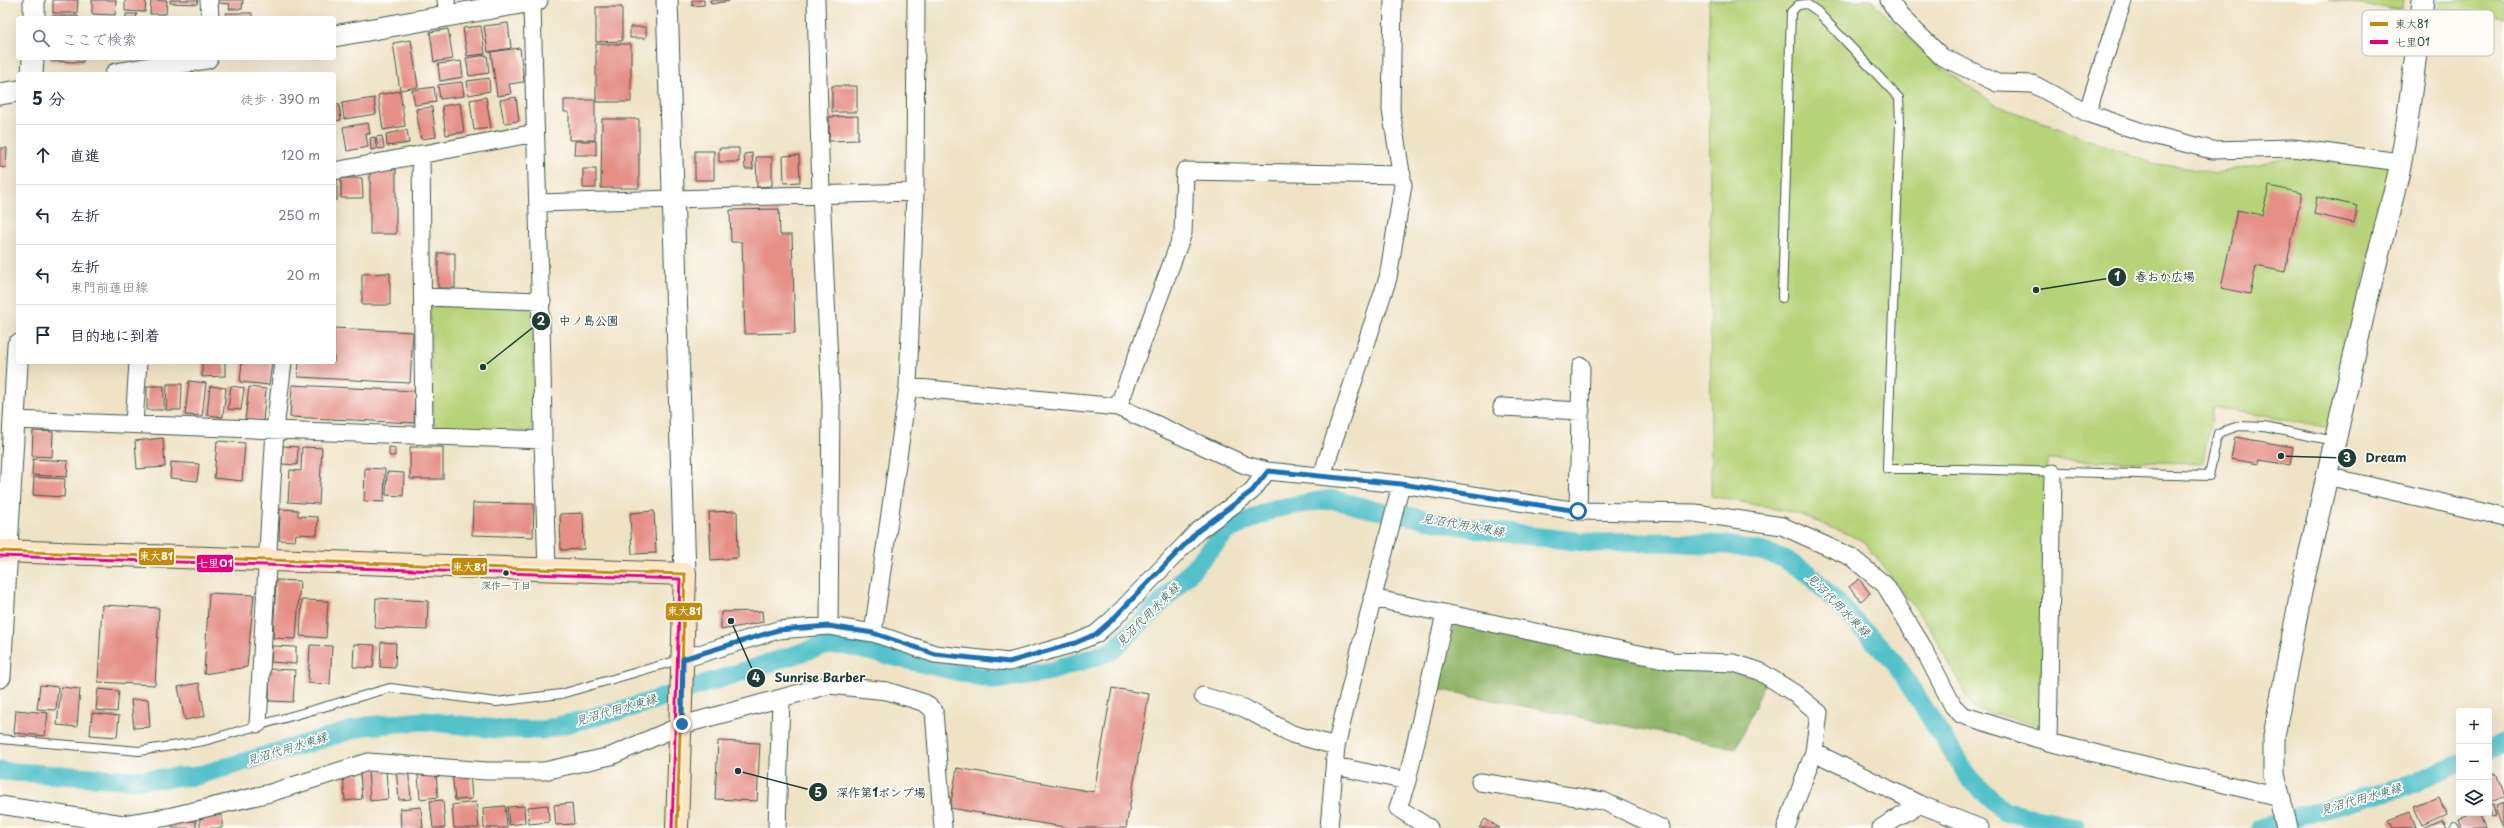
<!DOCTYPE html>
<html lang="ja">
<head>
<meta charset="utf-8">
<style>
  body { margin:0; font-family:"Playpen Sans","Klee One",sans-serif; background:#f2f2f3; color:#1f2937 }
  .controls { position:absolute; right:12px; bottom:12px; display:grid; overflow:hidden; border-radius:4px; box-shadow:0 4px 16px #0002 }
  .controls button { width:36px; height:36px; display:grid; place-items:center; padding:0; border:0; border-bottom:1px solid #e0e1e3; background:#fff; color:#1f2937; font:20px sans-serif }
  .stop { position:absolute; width:12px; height:12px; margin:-9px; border:3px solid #1f6fb2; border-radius:50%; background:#fff }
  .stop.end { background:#1f6fb2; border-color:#fff; box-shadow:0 1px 4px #0008 }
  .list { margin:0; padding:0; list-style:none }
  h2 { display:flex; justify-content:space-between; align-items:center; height:52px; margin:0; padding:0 16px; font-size:17px }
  h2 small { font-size:13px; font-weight:400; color:#747a83 }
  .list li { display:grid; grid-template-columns:26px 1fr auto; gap:12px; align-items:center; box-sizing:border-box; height:60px; padding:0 16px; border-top:1px solid #e0e1e3 }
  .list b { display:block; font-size:15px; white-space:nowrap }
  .list p { margin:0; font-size:13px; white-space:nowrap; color:#747a83 }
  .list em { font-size:13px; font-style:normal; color:#747a83 }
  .icon { flex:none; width:22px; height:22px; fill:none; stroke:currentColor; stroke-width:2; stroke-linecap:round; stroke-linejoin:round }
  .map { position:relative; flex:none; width:2504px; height:828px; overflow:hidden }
  .search { position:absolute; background:#fff; box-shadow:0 4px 16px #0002; left:16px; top:16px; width:320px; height:44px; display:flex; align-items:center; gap:10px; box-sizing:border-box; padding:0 14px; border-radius:4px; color:#747a83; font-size:15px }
  .panel { position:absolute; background:#fff; box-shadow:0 4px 16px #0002; left:16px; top:72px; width:320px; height:292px; border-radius:4px }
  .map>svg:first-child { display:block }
  .green { fill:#b7d379; stroke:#6b8856 }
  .forest { fill:#91b569; stroke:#58794e }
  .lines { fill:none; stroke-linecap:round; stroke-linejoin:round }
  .canal { stroke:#53c1ca; stroke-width:19 }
  .building { fill:#e58f87 }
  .service-casing { stroke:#3e564a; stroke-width:10 }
  .minor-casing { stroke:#3e564a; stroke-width:19 }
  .tertiary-casing { stroke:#3e564a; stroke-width:23 }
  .secondary-casing { stroke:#3e564a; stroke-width:24 }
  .service { stroke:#fff; stroke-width:8 }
  .minor { stroke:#fff; stroke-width:17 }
  .tertiary { stroke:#fff; stroke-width:21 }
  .secondary { stroke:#fde5c5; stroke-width:22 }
  .bus-1-casing { stroke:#fdfcf7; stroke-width:6 }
  .bus-2-casing { stroke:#fdfcf7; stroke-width:6 }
  .bus-1 { stroke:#c18c0d; stroke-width:3 }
  .bus-2 { stroke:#e5007d; stroke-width:3 }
  .route { stroke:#1f6fb2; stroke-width:5 }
  .bus-dot { fill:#1f3d34; stroke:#fdfcf7; stroke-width:1.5 }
  .labels { text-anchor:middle; stroke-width:3.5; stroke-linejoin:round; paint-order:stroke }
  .bus-label { font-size:10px; fill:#1f3d34; stroke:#fdfcf7 }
  .water-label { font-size:12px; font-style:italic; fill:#2c5e5a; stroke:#fdfcf7 }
  .key { fill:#fdfcf7; stroke:#bac3bc; stroke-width:1 }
  .key-label { font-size:11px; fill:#1f3d34 }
  .leader { fill:none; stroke:#1f3d34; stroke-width:1.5 }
  .callout-dot { fill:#1f3d34; stroke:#fdfcf7; stroke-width:1.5 }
  .mark-label { font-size:12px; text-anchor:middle; font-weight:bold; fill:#fff }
  .callout-label { font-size:12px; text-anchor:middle; font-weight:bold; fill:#1f3d34; stroke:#fdfcf7; stroke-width:3.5; stroke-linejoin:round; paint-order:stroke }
  .line-badge { stroke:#fdfcf7; stroke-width:1.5 }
  .badge-label { font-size:11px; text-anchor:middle; font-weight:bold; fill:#fff }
</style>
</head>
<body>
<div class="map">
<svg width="2504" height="828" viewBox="0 0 2504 828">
  <rect width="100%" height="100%" fill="#fdfcf7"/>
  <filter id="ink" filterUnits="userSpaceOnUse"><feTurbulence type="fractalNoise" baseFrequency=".025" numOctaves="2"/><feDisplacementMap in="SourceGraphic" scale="8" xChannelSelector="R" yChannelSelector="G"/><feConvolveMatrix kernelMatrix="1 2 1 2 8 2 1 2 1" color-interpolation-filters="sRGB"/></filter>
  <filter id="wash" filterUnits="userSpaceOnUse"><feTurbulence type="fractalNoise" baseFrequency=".012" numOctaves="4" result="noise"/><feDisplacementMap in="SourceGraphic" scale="16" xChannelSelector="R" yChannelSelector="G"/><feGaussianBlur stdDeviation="0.9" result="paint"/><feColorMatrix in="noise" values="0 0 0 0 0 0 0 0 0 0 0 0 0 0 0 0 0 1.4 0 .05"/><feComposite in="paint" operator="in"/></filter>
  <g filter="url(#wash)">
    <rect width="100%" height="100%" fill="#efe3c6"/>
    <!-- green -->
    <path class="green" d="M1709,0H1873L1876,6L1935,63L1998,106L2152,163L2217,173L2296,156L2391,165L2330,428L2213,407L2203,463L2048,460L2041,726L1973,708L1930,628L1864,541L1796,513L1711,496Z
      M2329,0H2404L2403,10Z
      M2439,0H2504V18L2438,8Z
      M524,304L532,312L535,426L530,432L440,428L433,422L430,306Z"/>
    <!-- forest -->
    <path class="forest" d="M1455,622L1684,671L1690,662L1768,676L1736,748L1437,689Z"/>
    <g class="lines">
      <!-- canal -->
      <path class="canal" d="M2489,750L2504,743
        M0,771L136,780L196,776L366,726L424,721L496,729L542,730L626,709L822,646L842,645L995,680L1051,671L1112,651L1165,599L1227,531L1273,509L1331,499L1366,508L1488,531L1593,543L1663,542L1727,545L1761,551L1782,558L1809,574L1893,660L1969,778L2004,811L2076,828
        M2260,828L2412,784L2459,763"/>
    </g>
    <g id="blocks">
      <!-- building -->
      <path class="building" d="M53,0H78L77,13H53Z
        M92,0H116L115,15L92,14Z
        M125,0H146L145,12L125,11Z
        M151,0H167L166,14H150Z
        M170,0H198L197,4L170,3Z
        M219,0H243L242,9H229L230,4L219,3Z
        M692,0H704V5L692,6Z
        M710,0H729V1L711,4Z
        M596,7H622V41L596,42Z
        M226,13H252V18H226Z
        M126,14H137L136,18H126Z
        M51,16H78V18H51Z
        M508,23L511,48L488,52L484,26Z
        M481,26L485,54L467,56L463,28Z
        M630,27H646V38H630Z
        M448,29L453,59L434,62L430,32Z
        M411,40L418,87L400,90L393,43Z
        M596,44H631V102H596Z
        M520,48L524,82L509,84L511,94L497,96L491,52Z
        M487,55L489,73L469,76L466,58Z
        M50,58H83V62L50,61Z
        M461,61L463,77L440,81L438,64Z
        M489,78L490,91L469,95L467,81Z
        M462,82L464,96L440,99L438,85Z
        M832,86H857V112H832Z
        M434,87L436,102L415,105L412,90Z
        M400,91L405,126L383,130L378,95Z
        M486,97L491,128L474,130L470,100Z
        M516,97L519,121L504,123L500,100Z
        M374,98L376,114L344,119L342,103Z
        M564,100H595V140H569V112H564Z
        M460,103L464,132L446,135L442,106Z
        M334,104H339L341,120L334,121Z
        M432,107L436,137L421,139L416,109Z
        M858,116V140L829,141V117Z
        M602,119H639V188H601Z
        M368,123L370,134H366L368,147L347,151L343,127Z
        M407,130L409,143L387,146L386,134Z
        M382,136L384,148L378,149L376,137Z
        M375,137L376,149L371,150L370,138Z
        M575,141H596V155H574Z
        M0,148H7L6,168L0,167Z
        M719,148H739V162H719Z
        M695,151H714V180H695Z
        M752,153L753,169H745L744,154Z
        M799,155L800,182L784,183L783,156Z
        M756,157H772V186L757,187Z
        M370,169H396V234H370Z
        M583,169H596V188H583Z
        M334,177H337V200H334Z
        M341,178H362L363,198H341Z
        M2269,186L2302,193L2285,272L2256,266L2250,294L2221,288L2237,210L2262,215Z
        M2317,197L2358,206L2354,223L2314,214Z
        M779,209L780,235H792L795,333L745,334L742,242H731L730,210Z
        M438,253H455V288H438Z
        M390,273V305H362V274Z
        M334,328L413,332L410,383L298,377L299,362H334Z
        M202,362H225V376L202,377Z
        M242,362H272L269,385L240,382Z
        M189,381L206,383L202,416L185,415Z
        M167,384H182L181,410H166Z
        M292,385L415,391L414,423L290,417Z
        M147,386H164V410H147Z
        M210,386L226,388L223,417L207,415Z
        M231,386L244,388L241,410L228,409Z
        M249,387L266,389L263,421L245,420Z
        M33,431L53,432L52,457L32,456Z
        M2235,437L2293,447L2290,465L2259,460L2258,464L2231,459Z
        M163,438L165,467L137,469L135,441Z
        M217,441L245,443L242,481L214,478Z
        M283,446L298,447L297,465L282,464Z
        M302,447L322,448L319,504L288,502L290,470L301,471Z
        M389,447L395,448V456H389Z
        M410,447H443V479H410Z
        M33,459L68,461L67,477L32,475Z
        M171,462L199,464L197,481L170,478Z
        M365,468L385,469L384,502L364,501Z
        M387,472L404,473L403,496L386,495Z
        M34,477L65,479L64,497L33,495Z
        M473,503L534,504L533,537L472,535Z
        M280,509L298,510V516L318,517L317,535L296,534L295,541L279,540Z
        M654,511L656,553L632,554L630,513Z
        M737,511L738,558L711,560L709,512Z
        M583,513L584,549L561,550L560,514Z
        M1859,579L1870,593L1861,601L1849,587Z
        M276,580L300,581L296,639L273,638Z
        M209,593L254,595L247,667L204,674Z
        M376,598L428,601L427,630L375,628Z
        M302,600L328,601L326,638L300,636Z
        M102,605L159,608L155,685L98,682Z
        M762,611L763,622L721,630V612Z
        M381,642L396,643L395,668L380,667Z
        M354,644L375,645L373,668L353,667Z
        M310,645L332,646L330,684L308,683Z
        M272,646L296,647V664L271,662Z
        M270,669L295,670L293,702L269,701Z
        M199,683L205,716L185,720L178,687Z
        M40,685L58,687L56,710L37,709Z
        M61,687L80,689L77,727L57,725Z
        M1112,688L1149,694L1126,828H1070L950,808L957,768L1094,792Z
        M98,689L119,691L117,712L96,710Z
        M148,699L150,727L134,728L131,700Z
        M16,710L48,713L45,736L14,733Z
        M92,713L119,716L117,737L90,735Z
        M718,741L760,743L757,801L715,799Z
        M408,767L411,799L399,800L396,769Z
        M386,770L388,799L370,801L368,771Z
        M470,772L472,799L455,800L452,773Z
        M360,773L362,799L345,801L343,774Z
        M2496,773L2504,797L2489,803V776Z
        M436,774L438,797L420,799L418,775Z
        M2439,797L2446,814L2422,825L2414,807Z
        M443,800L445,828H433L430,801Z
        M476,802L479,828H454L452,805Z
        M572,803L574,824L556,825L554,805Z
        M2504,803V828H2503L2496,806Z
        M548,805L549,822L529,824L528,807Z
        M2493,805L2496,816L2492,817L2489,806Z
        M505,806L507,828H484L483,808Z
        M524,806L525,823L509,825L507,807Z
        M421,807L423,828H401L400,809Z
        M2410,812L2416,827L2393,828L2389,820Z
        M2473,813H2480L2486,828H2461L2458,820Z
        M200,815H222V828H200Z
        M1485,819L1500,828H1479Z
        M2442,820L2446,828H2422Z
        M172,821H196V828H172Z"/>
    </g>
  </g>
  <g filter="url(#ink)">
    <use href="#blocks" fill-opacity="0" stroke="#3e564a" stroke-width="1"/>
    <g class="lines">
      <defs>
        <path id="service" d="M1782,298L1791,12L1798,5L1807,4L1817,11L1899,98L1900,123L1887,469H1960L2209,476L2218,433L2239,426L2264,427L2335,441
          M0,739L139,751L204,741L390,688L496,702L561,694L682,659
          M2453,827L2454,828"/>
        <path id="minor" d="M209,0L210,18
          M446,0L448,16
          M816,0L821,194L831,404L829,626
          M1889,0L1900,16L1942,57L1997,83L2033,84L2087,113L2145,133L2212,150L2293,148L2400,162
          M2087,113L2123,0
          M421,154L424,436
          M334,171L535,133
          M538,203L915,192
          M423,297L542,301
          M908,387L1118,407L1245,465L1267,471L1401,484L1578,511L1695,513L1782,526L1851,557L1885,585L1921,644L1953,706L1962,715L2048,742L2279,797
          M1118,407L1183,233L1185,171L1402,175
          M1502,407L1581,411
          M14,420L543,440C542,294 535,147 532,1
          M134,424L138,362
          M543,440L547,571
          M1322,475L1388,278L1403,185L1391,110L1393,0
          M2327,476L2504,517
          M1578,511L1581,366
          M1372,598L1673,661L1734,663L1759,671L1794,693L1819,713L1814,752L1786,828
          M873,633L908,387L915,192L916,0
          M683,659L778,630L829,626L873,633L935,654L1009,662L1075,643L1096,634L1112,620L1198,531L1252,491L1267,471
          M1203,696L1244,708L1292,734L1336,746
          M258,724L275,429L283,362
          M2048,742L2053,473
          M1814,752L1919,804L1980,828
          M1335,766L1407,781
          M1480,782L1603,801L1661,828
          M0,805L123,824L168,817L270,793L368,762L486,771H544L611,756L682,725L829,685L887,691L925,703L934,711L943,828
          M777,828L781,698
          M1329,828L1336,746L1401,484
          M1429,828L1398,808L1407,781L1445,614
          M1881,828L1919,804"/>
        <path id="tertiary" d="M667,0L685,574
          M34,18V0
          M334,36L537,0
          M32,74L33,58
          M116,74L207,58
          M0,94L18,91
          M0,677L18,345
          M2287,828L2274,774V736L2301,592L2365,308L2399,172L2405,138L2423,0"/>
        <path id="secondary" d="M0,551L685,574L677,828"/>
      </defs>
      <!-- service casing -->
      <use href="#service" class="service-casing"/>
      <!-- minor casing -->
      <use href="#minor" class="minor-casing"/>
      <!-- tertiary casing -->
      <use href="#tertiary" class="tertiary-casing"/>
      <!-- secondary casing -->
      <use href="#secondary" class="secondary-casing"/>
      <!-- service -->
      <use href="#service" class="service"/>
      <!-- minor -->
      <use href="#minor" class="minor"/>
      <!-- tertiary -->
      <use href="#tertiary" class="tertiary"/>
      <!-- secondary -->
      <use href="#secondary" class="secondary"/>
      <defs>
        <path id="bus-1" d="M0,551L685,574L677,828"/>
        <path id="bus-2" d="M0,556L680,579L672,828"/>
      </defs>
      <!-- bus-1 casing -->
      <use href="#bus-1" class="bus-1-casing"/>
      <!-- bus-2 casing -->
      <use href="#bus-2" class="bus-2-casing"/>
      <!-- bus-1 -->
      <use href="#bus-1" class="bus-1"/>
      <!-- bus-2 -->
      <use href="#bus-2" class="bus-2"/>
    </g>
  </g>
  <g class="lines" filter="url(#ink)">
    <!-- route -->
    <path class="route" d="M682,724L683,659L778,630L829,626L873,633L935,654L1009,662L1075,643L1096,634L1112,620L1198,531L1252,491L1268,471L1401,484L1578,511"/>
  </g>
  <!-- markers -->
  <circle class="bus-dot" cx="506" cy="573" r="3.5"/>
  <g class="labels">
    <!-- bus labels -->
    <g class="bus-label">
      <text x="506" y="589">深作一丁目</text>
    </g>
    <!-- water labels -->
    <g class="water-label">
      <text transform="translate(1463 525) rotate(10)" y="4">見沼代用水東縁</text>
      <text transform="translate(1838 605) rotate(45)" y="4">見沼代用水東縁</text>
      <text transform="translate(1148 615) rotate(-45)" y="4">見沼代用水東縁</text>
      <text transform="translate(616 710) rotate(-16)" y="4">見沼代用水東縁</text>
      <text transform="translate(287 749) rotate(-17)" y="4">見沼代用水東縁</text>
      <text transform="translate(2361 799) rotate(-16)" y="4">見沼代用水東縁</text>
    </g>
  </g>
  <!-- legend -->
  <rect x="2362" y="10" width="132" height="46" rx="6" class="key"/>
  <rect x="2370" y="22" width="18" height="4" fill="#c18c0d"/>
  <rect x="2370" y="40" width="18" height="4" fill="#e5007d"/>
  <g class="key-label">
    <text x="2395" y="28">東大81</text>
    <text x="2395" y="46">七里01</text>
  </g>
  <!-- callouts -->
  <path class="leader" d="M2036 290L2117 277M483 367L541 321M2281 456L2347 458M731 621L756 678M738 771L818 792"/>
  <g class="callout-dot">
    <circle cx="2036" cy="290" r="4"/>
    <circle cx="483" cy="367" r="4"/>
    <circle cx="2281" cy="456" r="4"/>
    <circle cx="731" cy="621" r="4"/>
    <circle cx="738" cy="771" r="4"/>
    <circle cx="2117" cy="277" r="10"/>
    <circle cx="541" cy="321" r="10"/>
    <circle cx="2347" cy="458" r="10"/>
    <circle cx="756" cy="678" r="10"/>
    <circle cx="818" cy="792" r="10"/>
  </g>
  <g class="mark-label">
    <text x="2117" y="281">1</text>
    <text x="541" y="325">2</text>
    <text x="2347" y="462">3</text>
    <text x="756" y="682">4</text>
    <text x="818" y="797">5</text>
  </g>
  <g class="callout-label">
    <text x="2165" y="281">春おか広場</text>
    <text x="589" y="325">中ノ島公園</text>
    <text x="2386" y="462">Dream</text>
    <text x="820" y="682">Sunrise Barber</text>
    <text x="881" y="797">深作第1ポンプ場</text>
  </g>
  <g class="line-badge">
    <rect x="138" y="547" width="37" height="19" rx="4" fill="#c18c0d"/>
    <rect x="196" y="554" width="38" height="19" rx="4" fill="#e5007d"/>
    <rect x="451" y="557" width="37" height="19" rx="4" fill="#c18c0d"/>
    <rect x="665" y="602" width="38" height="19" rx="4" fill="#c18c0d"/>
  </g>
  <g class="badge-label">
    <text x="156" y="560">東大81</text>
    <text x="215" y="567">七里01</text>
    <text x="469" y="571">東大81</text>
    <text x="684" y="615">東大81</text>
  </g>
</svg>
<div class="controls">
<button>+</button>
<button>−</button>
<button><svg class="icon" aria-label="layers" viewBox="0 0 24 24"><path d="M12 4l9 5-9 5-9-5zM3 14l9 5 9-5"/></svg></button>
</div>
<div class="stop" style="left:1578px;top:511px"></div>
<div class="stop end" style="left:682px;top:724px"></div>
<div class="search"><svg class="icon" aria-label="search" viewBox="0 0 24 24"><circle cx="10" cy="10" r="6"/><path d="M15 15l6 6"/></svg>ここで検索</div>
<section class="panel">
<h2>5 分<small>徒歩 · 390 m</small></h2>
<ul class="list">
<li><svg class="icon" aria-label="ahead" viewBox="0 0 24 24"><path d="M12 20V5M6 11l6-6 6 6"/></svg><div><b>直進</b></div><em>120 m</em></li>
<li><svg class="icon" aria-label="left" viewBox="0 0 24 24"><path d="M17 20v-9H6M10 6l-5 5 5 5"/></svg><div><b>左折</b></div><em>250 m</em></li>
<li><svg class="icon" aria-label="left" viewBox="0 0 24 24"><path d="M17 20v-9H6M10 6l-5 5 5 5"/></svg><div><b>左折</b><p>東門前蓮田線</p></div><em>20 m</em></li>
<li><svg class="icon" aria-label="arrive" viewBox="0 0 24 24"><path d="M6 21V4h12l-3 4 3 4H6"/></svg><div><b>目的地に到着</b></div></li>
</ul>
</section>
</div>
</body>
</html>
